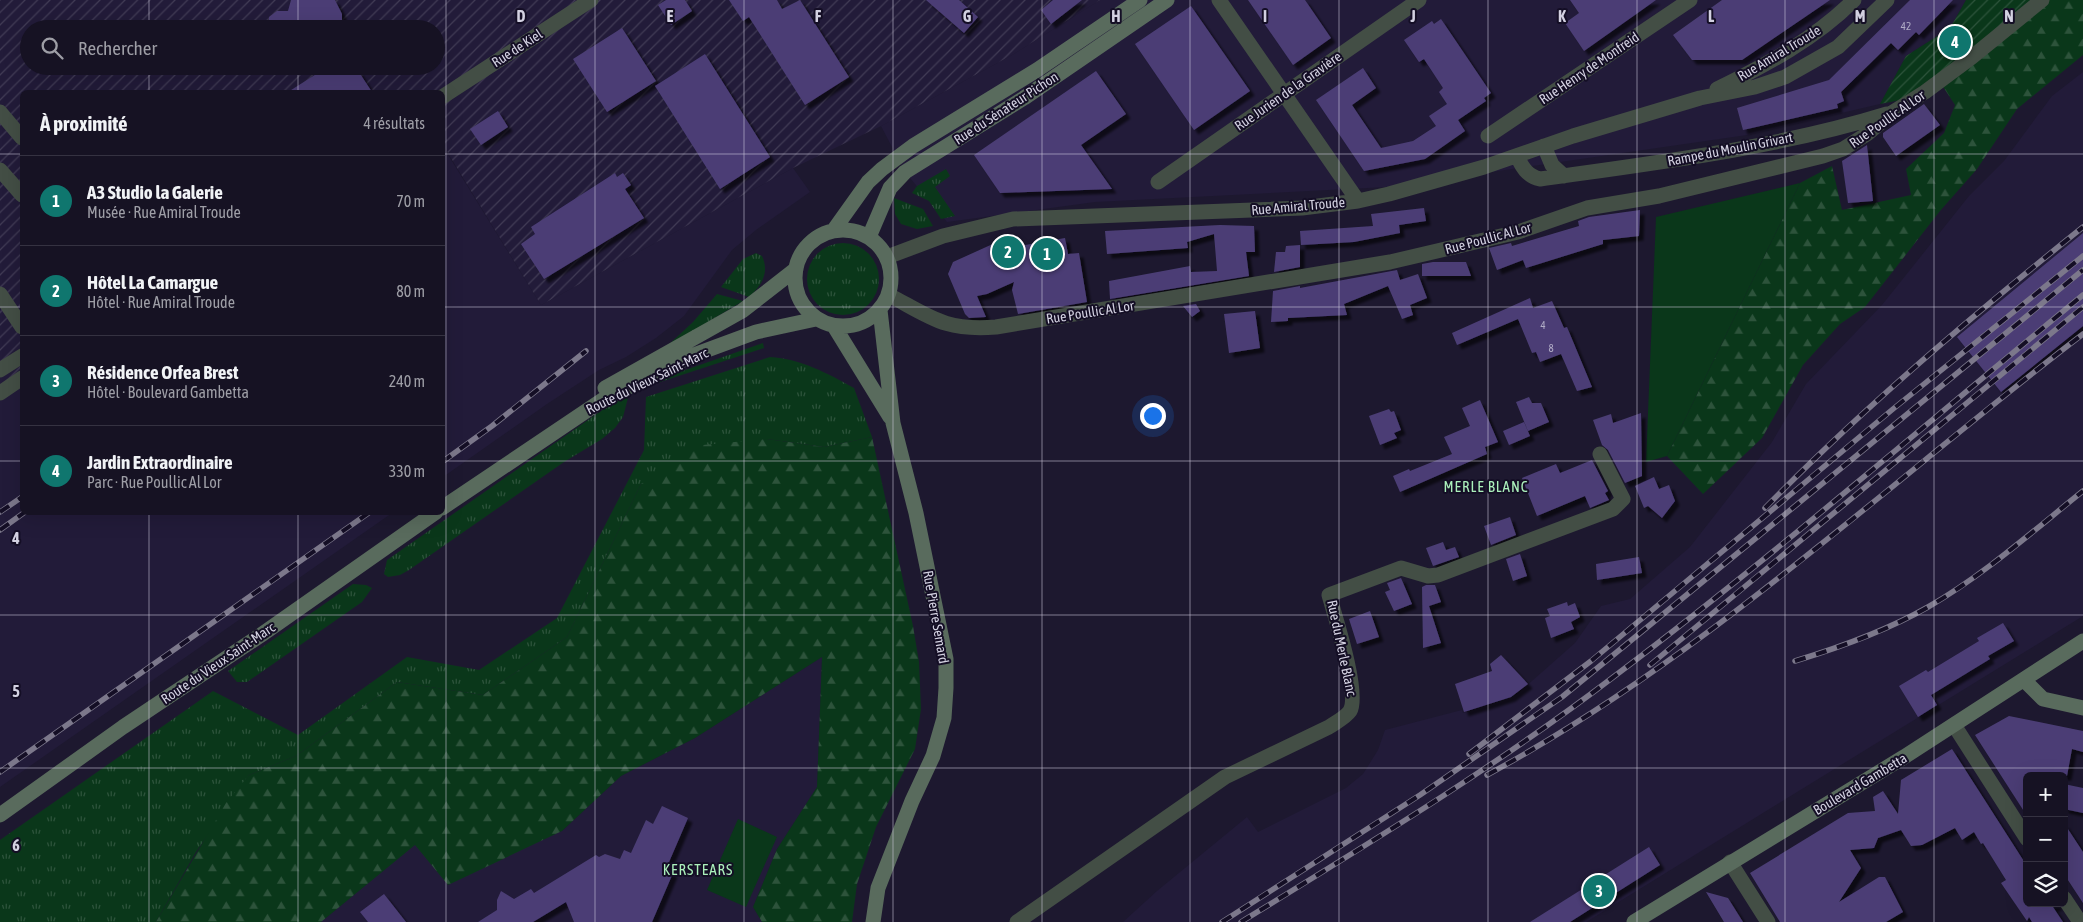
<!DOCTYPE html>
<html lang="fr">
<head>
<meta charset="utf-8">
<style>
  body { margin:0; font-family:"Asap Condensed",sans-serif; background:#232030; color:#f1f3f6 }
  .controls { position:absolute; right:15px; bottom:15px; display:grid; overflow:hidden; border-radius:8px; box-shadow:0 5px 20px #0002 }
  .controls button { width:45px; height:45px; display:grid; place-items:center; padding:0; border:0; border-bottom:1px solid #353241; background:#161223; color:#f1f3f6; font:25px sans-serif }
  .you { position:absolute; left:1152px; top:415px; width:18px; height:18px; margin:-12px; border:4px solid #fff; border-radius:50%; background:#1a73e8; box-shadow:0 0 0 8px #1a73e833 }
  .badge { display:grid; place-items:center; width:32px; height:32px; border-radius:50%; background:#0f766e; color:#fff; font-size:16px; font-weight:700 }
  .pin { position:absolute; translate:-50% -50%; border:2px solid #fff; box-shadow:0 1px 5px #0006 }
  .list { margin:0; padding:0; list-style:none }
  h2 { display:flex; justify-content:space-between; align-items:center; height:65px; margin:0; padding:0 20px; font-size:21px }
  h2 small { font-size:16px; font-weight:400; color:#9e9ea6 }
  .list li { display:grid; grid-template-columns:32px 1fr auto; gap:15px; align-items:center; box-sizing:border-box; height:90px; padding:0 20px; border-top:1px solid #353241 }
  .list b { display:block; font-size:19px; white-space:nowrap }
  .list p { margin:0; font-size:16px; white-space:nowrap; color:#9e9ea6 }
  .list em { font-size:16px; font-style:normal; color:#9e9ea6 }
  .icon { flex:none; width:28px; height:28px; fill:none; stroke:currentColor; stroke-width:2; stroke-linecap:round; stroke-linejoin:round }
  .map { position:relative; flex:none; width:2083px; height:922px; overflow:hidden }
  .search { position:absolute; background:#161223; box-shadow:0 5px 20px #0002; left:20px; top:20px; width:425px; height:55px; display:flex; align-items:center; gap:12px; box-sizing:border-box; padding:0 18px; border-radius:28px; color:#9e9ea6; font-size:19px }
  .panel { position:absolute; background:#161223; box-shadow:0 5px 20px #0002; left:20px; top:90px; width:425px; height:425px; border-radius:8px }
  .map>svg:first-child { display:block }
  .built { fill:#221b39 }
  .industrial { fill:url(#industrial-furrows); fill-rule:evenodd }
  .grass { fill:url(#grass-tufts) }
  .forest { fill:url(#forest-firs) }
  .garden { fill:url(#garden-furrows) }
  .pitch { fill:#0a371a }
  .building { fill:#4b3e75; filter:url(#shadow) }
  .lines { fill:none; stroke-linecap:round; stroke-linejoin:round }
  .street { stroke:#434e45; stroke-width:15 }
  .secondary { stroke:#596b5d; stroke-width:15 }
  .rail-casing { stroke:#7c788b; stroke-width:5.5 }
  .rail { stroke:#140e25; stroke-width:4; stroke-dasharray:11; stroke-linecap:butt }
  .grid { fill:none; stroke:#d3d1e1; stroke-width:1; stroke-opacity:0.55 }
  .labels { text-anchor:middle; stroke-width:4; stroke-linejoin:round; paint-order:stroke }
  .number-label { font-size:11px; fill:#b1acc6 }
  .street-label { font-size:14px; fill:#d3d1e1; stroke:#140e25 }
  .neighbourhood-label { font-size:15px; letter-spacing:1px; fill:#abf0bb; stroke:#140e25 }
  .grid-label { font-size:16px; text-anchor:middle; font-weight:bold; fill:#d3d1e1; stroke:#140e25; stroke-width:4; stroke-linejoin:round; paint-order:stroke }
</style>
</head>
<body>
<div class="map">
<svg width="2083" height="922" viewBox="0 0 2083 922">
  <defs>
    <pattern id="industrial-furrows" width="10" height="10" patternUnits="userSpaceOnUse" patternTransform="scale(1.25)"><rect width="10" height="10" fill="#221b39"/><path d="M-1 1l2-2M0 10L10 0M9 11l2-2" fill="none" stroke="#413b55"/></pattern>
    <pattern id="grass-tufts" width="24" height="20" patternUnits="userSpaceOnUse" patternTransform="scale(1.25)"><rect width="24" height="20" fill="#0a371a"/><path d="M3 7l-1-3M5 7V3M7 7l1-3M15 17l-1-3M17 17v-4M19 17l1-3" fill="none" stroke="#2d533b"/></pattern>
    <pattern id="forest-firs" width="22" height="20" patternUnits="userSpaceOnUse" patternTransform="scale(1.25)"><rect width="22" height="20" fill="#0a371a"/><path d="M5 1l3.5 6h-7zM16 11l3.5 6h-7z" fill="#2d533b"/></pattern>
    <pattern id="garden-furrows" width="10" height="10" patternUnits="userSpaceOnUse" patternTransform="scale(1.25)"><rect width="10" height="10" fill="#0a371a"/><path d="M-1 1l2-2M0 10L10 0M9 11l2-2" fill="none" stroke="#2d533b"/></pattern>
    <filter id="shadow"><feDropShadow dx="4.5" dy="4.5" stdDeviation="1" flood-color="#0009"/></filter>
  </defs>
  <rect width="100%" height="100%" fill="#1d182f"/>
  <!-- built -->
  <path class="built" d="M1100,0H1966L1950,28L1906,56L1880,104L1747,135L1387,187L1095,202L947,222L905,172L881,126L1012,55Z
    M2083,72V616L1586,922H1123L1157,891L1247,817L1258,832L1346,788L1363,774L1378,750L1385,730L1462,710L1463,713L1516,695L1575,643L1601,606L1630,599L1690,547L1772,442L1806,384L1882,305L1969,196L2004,161L2052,96Z
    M442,145L541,305L793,168L810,192L756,230L732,250L684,316L656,338L626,357L599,370L547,404L443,477Z
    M22,383V512L392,513L0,787V398Z
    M822,657L817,787L777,849L753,907L762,922H321L415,844L562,831L621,776L695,738Z"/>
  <!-- industrial -->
  <path class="industrial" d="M0,0H1100L1012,55L881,126L793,168L541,305L443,145L442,92H22V383L0,398ZM29,29H436V66H29Z"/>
  <!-- grass -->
  <path class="grass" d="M946,169L950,176L935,187L955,216L941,219L929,201L912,193L917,186Z
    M894,198L923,209L933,226L917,229L901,224L895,214Z
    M807 279a36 36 0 1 1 72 0a36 36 0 1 1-72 0Z
    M756,253L762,256C770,273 761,286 749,297L721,287L743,259Z
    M717,294L743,301L666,347L693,322Z
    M763,343L764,348L642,388L648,383Z
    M770,357C801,359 827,373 854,388L872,437L824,447L767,439L641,484L567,637L483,695L397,682L296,756L249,775L196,852L156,922H0V840L213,691L298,735L407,657L479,670L557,618L644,450L646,397Z
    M629,394L623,417L615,428L602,439L564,462L409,570L400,575L388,577L384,574L387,560L621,397Z
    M353,584L366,585L372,588L362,602L247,682H237L228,671Z"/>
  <!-- forest -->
  <path class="forest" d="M2033,0H2083V55L2017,109L1977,169L1940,211L1865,307L1840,324L1803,365L1762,438L1703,494L1667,456L1800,183L1832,166L1842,210L1911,195L1906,169L1944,133L1955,105L1936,76Z
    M872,437L913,626L919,662L921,709L915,749L876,827L857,884L852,922H762L753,907L777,849L817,787L822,657L695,738L621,776L562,831L448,885L415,845L321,922H156L226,803L249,775L296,756L397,682L483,695L567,637L641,484L692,446L767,439L824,447Z"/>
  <!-- garden -->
  <path class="garden" d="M1966,0H2033L1936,76L1901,100L1880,104L1906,56L1950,28Z"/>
  <!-- pitch -->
  <path class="pitch" d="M1800,183L1667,456L1646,462L1656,217Z
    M738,819L777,837L746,907L707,890Z"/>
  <!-- building -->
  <path class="building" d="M291,0H335L342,14V25L339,29H269V17L277,11H288Z
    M666,0H685L692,11L671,25L658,5Z
    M729,0H777L782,9L800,0L849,77L805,105L749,17L743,21Z
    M926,0H959L978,17L964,33Z
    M1053,0H1082L1051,24L1041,10Z
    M1248,0H1305L1331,38L1293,65Z
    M1570,0H1656L1584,51L1565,23L1579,13Z
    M1722,0H1830L1742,60H1692L1673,35Z
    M1910,0H1953L1919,35L1916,32L1898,50L1891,43L1841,92L1844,101L1837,104L1838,108L1743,130L1737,108L1829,80Z
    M1191,6L1250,91L1194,130L1135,44Z
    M1441,19L1491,93L1484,98L1486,101L1458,120L1465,131L1425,159L1364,171L1316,100L1363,68L1376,88L1352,105L1381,148L1413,141L1436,126L1429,116L1447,104L1439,92L1443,88L1424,59L1419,62L1404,40L1432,21L1434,24Z
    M622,28L656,81L607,112L573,59Z
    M705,54L770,157L720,189L655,86Z
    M329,66H355L372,92H288Z
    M1096,71L1126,114L1081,145L1112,189L1000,193L974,155Z
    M1924,104L1940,125L1896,156L1883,137V133Z
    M498,111L508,127L481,145L470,129Z
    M1867,145L1873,201L1848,203L1842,161Z
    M615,173L617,177L623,173L631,185L625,189L644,218L544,279L521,244L535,234L531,227Z
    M1424,208L1426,221L1399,225L1400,233L1354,242L1301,245L1300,231L1373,226L1371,214Z
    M1640,210L1639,236L1603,240V244L1526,268L1523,260L1497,270L1489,248L1511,243L1512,246L1579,226L1578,221L1589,217Z
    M1220,225L1254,226L1255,252H1246L1249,276L1110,299L1109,281L1190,266L1191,272L1217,271L1214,234L1187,242L1188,248L1107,254L1105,231Z
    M2083,233V326L2001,392L1957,337Z
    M1012,238L1014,247L1065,238L1068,254L1079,253L1087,302L1018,314L1012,290L1014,282L987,294L977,296L986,317L969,318L965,314L948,274L953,262L995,243Z
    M1300,245V267L1274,272L1276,252H1285L1286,246Z
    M1433,262H1466L1471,276H1422V264Z
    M1397,270L1400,280L1418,274L1427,298L1410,305L1413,315L1402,319L1388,286L1344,304L1347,315L1288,318V321L1271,322L1273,291L1300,286V288Z
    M1530,298L1533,308L1552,301L1564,328L1567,327L1592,387L1577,391L1561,354L1540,362L1536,352L1532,353L1518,319L1457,345L1452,333Z
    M1196,304L1200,311L1192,317L1183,306Z
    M1255,311L1260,348L1229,353L1224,314Z
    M1529,397L1532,403H1541L1549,422L1528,431L1516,402Z
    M1480,400L1498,442L1485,447L1487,454L1400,492L1393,476L1409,469L1410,471L1452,454L1444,437L1470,426L1462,408Z
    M1389,409L1391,412L1394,411L1401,430L1394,433L1397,438L1380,445L1369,416Z
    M1641,413L1642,476L1625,483L1608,450L1602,445L1593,420L1611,414L1613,423Z
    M1524,422L1530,436L1509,445L1503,431Z
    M1592,460L1608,491L1605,493L1609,500L1590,508L1585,496L1537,516L1522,478L1556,464L1560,473Z
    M1654,477L1659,489L1669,485L1675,501L1662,518L1648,506L1644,508L1635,486Z
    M1510,517L1516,535L1491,545L1484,526Z
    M1443,542L1446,550L1455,547L1459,557L1433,566L1426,548Z
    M1520,554L1527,576L1513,581L1506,559Z
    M1639,557L1642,573L1597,580L1596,564Z
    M1401,578L1412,604L1394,611L1385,592L1390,590L1387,583Z
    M1426,585H1435L1441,602L1429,606L1441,643L1423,648L1422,587Z
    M1567,602L1568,606L1575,603L1580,617L1571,622L1574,629L1551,638L1545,618L1550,616L1547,609Z
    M1370,611L1379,637L1357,644L1349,619Z
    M2003,623L2014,641L1988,656L1990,659L1931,695L1937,705L1918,717L1899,686L1926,670L1928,672L1979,641L1977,638Z
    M1501,655L1528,684L1511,697L1464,712L1455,684L1492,671L1490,664Z
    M2009,716L2083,731V752L2072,749L2067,776H2027V816L1975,735Z
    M1952,749L2027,866V903H2056L2058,906L2053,907L2063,922H2032L2029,917L2027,921L2001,883L2006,880L1983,843L1981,844L1974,832L1962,840L1955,828L1922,845L1911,846L1901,830L1878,838L1874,848L1850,850L1861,868L1839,902L1879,877H1885L1903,912L1886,922H1780L1750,873L1848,813L1875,811L1873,797L1883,791L1898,814L1901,780Z
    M2064,784L2083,788V813L2064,809Z
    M662,806L688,818L666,869L673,873L652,922H574L566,902L533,922H478L497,910V900L501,891L514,899L531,889L534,893L596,855L599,857L605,854L620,859L624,850L631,853L646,820L653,824Z
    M2064,823L2083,852V903L2064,874Z
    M1649,847L1660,865L1570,922H1530Z
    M1706,892L1728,898L1743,922H1724Z
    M384,894L406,922H368L360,912Z"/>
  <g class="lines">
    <!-- street -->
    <path class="street" d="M1219,0L1358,201
      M1717,89C1766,65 1815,39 1854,0
      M442,97L591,0
      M0,112L22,138
      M1488,136L1690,0
      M1544,146L1552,165L1564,176
      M1517,156C1522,167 1527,176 1540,179C1654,163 1777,148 1887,114
      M0,170L22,195
      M1158,182L1419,0
      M887,257L943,236L1013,219L1302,208L1358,201L1389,194L1484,167L1573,136L1700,98L1755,87L1785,77L1838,47L1887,0
      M0,294L22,327
      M889,295C932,318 945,331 996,327L1390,262L1518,232L1587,208L1659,196L1823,156L1843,149L1867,134L1893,112L1925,92L1972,57L2042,0
      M0,370L22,356
      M0,393L22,378
      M1954,725L2027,839
      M1730,862L1768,922
      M2064,898L2080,922
      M1017,922L1225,777L1329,727C1336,722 1345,718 1350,711C1360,694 1335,616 1329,595L1401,568L1428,576L1438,575L1613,509L1623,499L1600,454"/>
    <!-- secondary -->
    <path class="secondary" d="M795 278a48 48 0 1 1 96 0a48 48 0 1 1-96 0Z
      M833,231L868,182L882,169L913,146L1037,70L1140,0
      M869,237L890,188L905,172L1024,98L1167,0
      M834,326L890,417
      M605,388L742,311L796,269
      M442,508L604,399L691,356L756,332L816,319
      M2024,680L2043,699L2083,708
      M0,815L123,727L261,635L436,512
      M873,922L878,888L912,801L933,756L944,718L946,688V659L916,513L893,423L880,310
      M1634,922L1904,757L2083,641"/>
    <defs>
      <path id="rail" d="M442,462L492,426L586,351
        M1765,508C1864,407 1973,315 2083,227
        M0,512L22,497
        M0,530L25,512
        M1795,661C1841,647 1886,631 1928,607C1984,575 2033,531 2083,491
        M1650,665L2083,307
        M1469,754L1591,661L1893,409L2083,256
        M0,772L370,512
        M1487,775C1705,657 1887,484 2083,334
        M1222,922L1420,795L1562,697L2083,270
        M1241,922C1368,844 1497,766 1616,675C1776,554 1928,422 2083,295"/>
    </defs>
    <!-- rail casing -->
    <use href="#rail" class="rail-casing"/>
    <!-- rail -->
    <use href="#rail" class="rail"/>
  </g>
  <!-- grid -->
  <path class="grid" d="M149,0V29M298,0V29M446,0V922M595,0V922M744,0V922M893,0V922M1042,0V922M1190,0V922M1339,0V922M1488,0V922M1637,0V922M1785,0V922M1934,0V922M149,66V92M298,66V92M0,154H22M442,154H2083M0,307H22M442,307H2083M0,461H22M442,461H2083M149,512V922M298,512V922M0,615H2083M0,768H2083"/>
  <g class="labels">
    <!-- number labels -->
    <g class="number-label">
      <text x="1906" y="30">42</text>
      <text x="1543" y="329">4</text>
      <text x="1551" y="352">8</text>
    </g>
    <!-- street labels -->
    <g class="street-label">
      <text transform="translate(517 48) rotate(-33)" y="5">Rue de Kiel</text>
      <text transform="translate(1779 53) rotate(-31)" y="5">Rue Amiral Troude</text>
      <text transform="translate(1589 68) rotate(-34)" y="5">Rue Henry de Monfreid</text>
      <text transform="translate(1288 91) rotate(-35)" y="5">Rue Jurien de la Gravière</text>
      <text transform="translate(1006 108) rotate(-33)" y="5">Rue du Sénateur Pichon</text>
      <text transform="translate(1887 119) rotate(-35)" y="5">Rue Poullic Al Lor</text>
      <text transform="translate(1730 149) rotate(-11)" y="5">Rampe du Moulin Grivart</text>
      <text transform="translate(1298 206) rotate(-5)" y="5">Rue Amiral Troude</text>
      <text transform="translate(1488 238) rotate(-15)" y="5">Rue Poullic Al Lor</text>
      <text transform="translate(1090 312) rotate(-9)" y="5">Rue Poullic Al Lor</text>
      <text transform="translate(647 381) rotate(-26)" y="5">Route du Vieux Saint-Marc</text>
      <text transform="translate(936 617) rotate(80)" y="5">Rue Pierre Semard</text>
      <text transform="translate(1342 648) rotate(78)" y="5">Rue du Merle Blanc</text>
      <text transform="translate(218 663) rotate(-34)" y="5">Route du Vieux Saint-Marc</text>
      <text transform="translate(1860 784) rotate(-31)" y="5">Boulevard Gambetta</text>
    </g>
    <!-- neighbourhood labels -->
    <g class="neighbourhood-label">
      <text x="1486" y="492">MERLE BLANC</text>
      <text x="698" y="875">KERSTEARS</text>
    </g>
  </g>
  <g class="grid-label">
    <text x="521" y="22">D</text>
    <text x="670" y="22">E</text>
    <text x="818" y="22">F</text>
    <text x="967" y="22">G</text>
    <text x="1116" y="22">H</text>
    <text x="1265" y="22">I</text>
    <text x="1413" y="22">J</text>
    <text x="1562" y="22">K</text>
    <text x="1711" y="22">L</text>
    <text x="1860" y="22">M</text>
    <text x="2009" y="22">N</text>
    <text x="16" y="544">4</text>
    <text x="16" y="697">5</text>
    <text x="16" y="851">6</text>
  </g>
</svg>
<div class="controls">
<button>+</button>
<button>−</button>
<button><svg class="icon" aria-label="layers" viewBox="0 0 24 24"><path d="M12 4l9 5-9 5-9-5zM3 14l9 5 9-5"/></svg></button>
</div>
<div class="you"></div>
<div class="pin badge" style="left:1047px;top:254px">1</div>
<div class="pin badge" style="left:1008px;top:252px">2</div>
<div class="pin badge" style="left:1599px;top:891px">3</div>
<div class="pin badge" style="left:1955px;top:42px">4</div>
<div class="search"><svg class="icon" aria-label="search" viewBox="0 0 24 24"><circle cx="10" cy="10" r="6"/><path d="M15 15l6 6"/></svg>Rechercher</div>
<section class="panel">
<h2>À proximité<small>4 résultats</small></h2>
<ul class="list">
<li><span class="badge">1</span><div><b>A3 Studio la Galerie</b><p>Musée · Rue Amiral Troude</p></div><em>70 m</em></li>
<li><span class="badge">2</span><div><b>Hôtel La Camargue</b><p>Hôtel · Rue Amiral Troude</p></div><em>80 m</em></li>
<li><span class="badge">3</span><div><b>Résidence Orfea Brest</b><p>Hôtel · Boulevard Gambetta</p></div><em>240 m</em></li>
<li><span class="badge">4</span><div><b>Jardin Extraordinaire</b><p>Parc · Rue Poullic Al Lor</p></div><em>330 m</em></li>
</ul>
</section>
</div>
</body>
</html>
